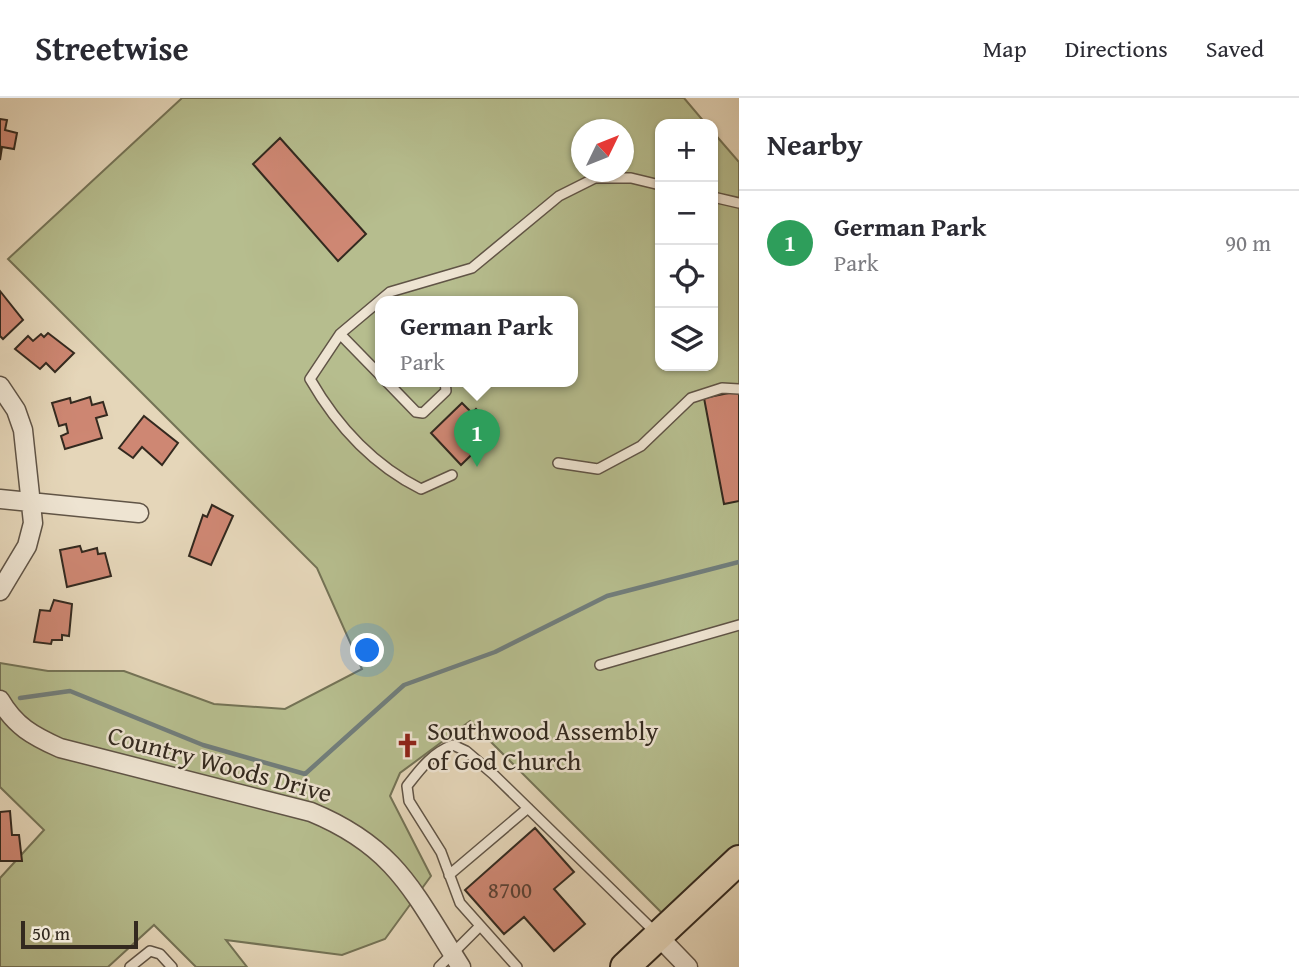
<!DOCTYPE html>
<html lang="en">
<head>
<meta charset="utf-8">
<style>
  body { margin:0; font-family:"Gentium Book Plus",serif; background:#f2f2f3; color:#2b2b33 }
  .controls { position:absolute; right:21px; top:21px; display:grid; overflow:hidden; border-radius:14px; box-shadow:0 2px 5px #0004 }
  .controls button { width:63px; height:63px; display:grid; place-items:center; padding:0; border:0; border-bottom:2px solid #e1e1e2; background:#fff; color:#2b2b33; font:35px sans-serif }
  .compass { position:absolute; left:571px; top:21px; width:63px; height:63px; border-radius:50%; background:#fff; box-shadow:0 2px 5px #0004; rotate:47deg }
  .scale { position:absolute; left:21px; bottom:18px; width:117px; box-sizing:border-box; padding-left:7px; border:4px solid #33291f; border-top:0; font-size:19px; line-height:24px; white-space:nowrap; color:#33291f; -webkit-text-stroke:5px #eee4d2; paint-order:stroke }
  .you { position:absolute; left:368px; top:553px; width:24px; height:24px; margin:-18px; border:5px solid #fff; border-radius:50%; background:#1a73e8; box-shadow:0 0 0 10px #1a73e833 }
  .badge { display:grid; place-items:center; width:46px; height:46px; border-radius:50%; background:#7c3aed; color:#fff; font-size:23px; font-weight:700 }
  .pin { position:absolute; translate:-50% -58px; filter:drop-shadow(0 2px 4px #0008) }
  .pin::after { content:''; position:absolute; top:37px; width:24px; height:21px; background:inherit; clip-path:polygon(0 0,100% 0,50% 100%) }
  .popup { position:absolute; left:375px; top:198px; width:203px; height:91px; box-sizing:border-box; display:grid; place-content:center; border-radius:14px; background:#fff; filter:drop-shadow(0 2px 5px #0005); font-size:23px; white-space:nowrap; color:#7c7c81 }
  .popup b { font-size:26px; color:#2b2b33 }
  .popup::after { content:''; position:absolute; left:50%; top:100%; margin-left:-14px; border:14px solid transparent; border-top-color:#fff }
  .list { margin:0; padding:0; list-style:none }
  h2 { display:flex; justify-content:space-between; align-items:center; height:91px; margin:0; padding:0 28px; font-size:30px }
  h2 small { font-size:23px; font-weight:400; color:#7c7c81 }
  .list li { display:grid; grid-template-columns:46px 1fr auto; gap:21px; align-items:center; box-sizing:border-box; height:105px; padding:0 28px; border-top:2px solid #e1e1e2 }
  .list b { display:block; font-size:26px; white-space:nowrap }
  .list p { margin:0; font-size:23px; white-space:nowrap; color:#7c7c81 }
  .list em { font-size:23px; font-style:normal; color:#7c7c81 }
  .icon { flex:none; width:38px; height:38px; fill:none; stroke:currentColor; stroke-width:2; stroke-linecap:round; stroke-linejoin:round }
  .map { position:relative; flex:none; width:739px; height:869px; overflow:hidden }
  header { display:flex; align-items:center; gap:42px; box-sizing:border-box; height:98px; padding:0 35px; background:#fff; border-bottom:2px solid #e1e1e2 }
  header strong { font-size:33px }
  nav { display:flex; gap:38px; margin-inline-start:auto; font-size:24px }
  main { display:flex }
  aside { flex:1; background:#fff }
  .map>svg:first-child { display:block }
  .green { fill:#b6bd8e; stroke:#747356; stroke-width:2; fill-rule:evenodd }
  .lines { fill:none; stroke-linecap:round; stroke-linejoin:round }
  .stream { stroke:#717e7c; stroke-width:4.5 }
  .building { fill:#ce8773; stroke:#33291f; stroke-width:2 }
  .lane-casing { stroke:#605446; stroke-width:12 }
  .street-casing { stroke:#605446; stroke-width:21 }
  .primary-casing { stroke:#33291f; stroke-width:32 }
  .lane { stroke:#eee4d2; stroke-width:9 }
  .street { stroke:#eee4d2; stroke-width:18 }
  .primary { stroke:#e5d6b9; stroke-width:28 }
  .labels { text-anchor:middle; stroke-width:5; stroke-linejoin:round; paint-order:stroke }
  .number-label { font-size:23px; fill:#5a4034 }
  .poi-label { font-size:26px; fill:#33291f; stroke:#eee4d2; text-anchor:start }
  .street-label { font-size:26px; fill:#33291f; stroke:#eee4d2 }
</style>
</head>
<body>
<header>
<strong>Streetwise</strong>
<nav><a>Map</a><a>Directions</a><a>Saved</a></nav>
</header>
<main>
<div class="map">
<svg width="739" height="869" viewBox="0 0 739 869">
  <rect width="100%" height="100%" fill="#e5d6b9"/>
  <filter id="stains"><feTurbulence type="fractalNoise" baseFrequency=".00286" numOctaves="4"/><feColorMatrix values="0 0 0 0 .2 0 0 0 0 .09 0 0 0 0 .02 0 0 0 .5 -.17"/></filter>
  <radialGradient id="worn" r=".72"><stop offset=".6" stop-color="#630" stop-opacity="0"/><stop offset="1" stop-color="#630" stop-opacity=".3"/></radialGradient>
  <!-- green -->
  <path class="green" d="M182,0H684L706,26H660V268H713V34L739,64V763L672,825L470,623L400,675L390,698L431,778L385,841L342,857L226,842L247,869H196L154,827L108,869H0V780L44,732L0,689V565L48,573H124L214,606L285,611L362,571L317,470L8,161ZM582,32H624V74H582ZM381,203H573V283H381Z"/>
  <g class="lines">
    <!-- stream -->
    <path class="stream" d="M20,600L70,593L203,647L305,676L404,587L495,554L607,498L739,464"/>
  </g>
  <!-- building -->
  <path class="building" d="M0,21L7,22L5,32L17,35L14,51L2,49L0,62Z
    M280,40L366,136L338,163L253,66Z
    M0,193L23,222L3,241L0,238Z
    M48,235L74,255L55,274L46,265L40,271L15,251L28,238L33,243L41,236L44,239Z
    M739,293V403L724,406L704,300Z
    M90,299L92,307L103,304L107,317L96,320L102,340L65,351L61,338L68,335L66,326L59,328L52,305L70,300L71,305Z
    M462,305L472,315L476,311L497,332L461,367L431,335Z
    M144,318L178,345L162,367L142,349L133,360L119,350Z
    M212,407L233,418L211,467L189,458L203,417L207,419Z
    M80,448L82,454L97,450L98,456L105,455L111,478L67,489L60,452Z
    M54,502L72,506L69,538L62,537V542H52L51,546L34,544L40,512L50,513Z
    M10,713L12,737H19L22,763H0V714Z
    M535,730L574,774L554,791L585,826L554,853L524,819L504,836L465,792Z"/>
  <g class="lines">
    <defs>
      <path id="lane" d="M713,99L739,105
        M340,236L381,278
        M386,283L416,314L423,315L446,293L445,283
        M558,365L598,371L641,348L691,300L722,290L739,291
        M452,377L421,391C373,367 337,328 310,281L340,236L390,194L472,170L559,98L595,80H631L660,87
        M600,567L739,527
        M449,777L528,710
        M130,869L150,853L160,856L172,869
        M439,869L480,828
        M517,869L460,805L441,754L409,703L407,688C421,670 432,655 453,647L466,653L493,676L655,834"/>
      <path id="street" d="M0,288L16,312L23,332L33,425L27,448L0,493
        M0,401L139,415
        M0,602C15,628 33,638 60,650L311,714C396,749 414,795 461,869
        M658,838L688,869"/>
      <path id="primary" d="M625,869L739,762"/>
    </defs>
    <!-- lane casing -->
    <use href="#lane" class="lane-casing"/>
    <!-- street casing -->
    <use href="#street" class="street-casing"/>
    <!-- primary casing -->
    <use href="#primary" class="primary-casing"/>
    <!-- lane -->
    <use href="#lane" class="lane"/>
    <!-- street -->
    <use href="#street" class="street"/>
    <!-- primary -->
    <use href="#primary" class="primary"/>
  </g>
  <!-- icons -->
  <defs>
    <symbol id="church-bare" viewBox="-9 -9 18 18"><path d="M-1.2-6h2.4v3.5h3.3v2.4h-3.3V6h-2.4V-.1h-3.3v-2.4h3.3Z" fill="#8f2418" stroke="#eee4d2" stroke-width="2.5" paint-order="stroke"/></symbol>
  </defs>
  <g fill-rule="evenodd">
    <use href="#church-bare" x="390" y="630" width="35" height="35"/>
  </g>
  <g class="labels">
    <!-- number labels -->
    <g class="number-label">
      <text x="510" y="800">8700</text>
    </g>
    <!-- poi labels -->
    <g class="poi-label">
      <text x="427" y="642">Southwood Assembly<tspan x="427" dy="30">of God Church</tspan></text>
    </g>
    <!-- street labels -->
    <g class="street-label">
      <text transform="translate(220 666) rotate(15)" y="9">Country Woods Drive</text>
    </g>
  </g>
  <rect width="100%" height="100%" filter="url(#stains)"/>
  <rect width="100%" height="100%" fill="url(#worn)"/>
</svg>
<div class="controls">
<button>+</button>
<button>−</button>
<button><svg class="icon" aria-label="locate" viewBox="0 0 24 24"><circle cx="12" cy="12" r="6"/><path d="M12 2v4M12 18v4M2 12h4M18 12h4"/></svg></button>
<button><svg class="icon" aria-label="layers" viewBox="0 0 24 24"><path d="M12 4l9 5-9 5-9-5zM3 14l9 5 9-5"/></svg></button>
</div>
<svg class="compass" viewBox="-18 -18 36 36"><path d="M0-13l5 13h-10z" fill="#e53935"/><path d="M0 13l5-13h-10z" fill="#7c7c81"/></svg>
<div class="scale">50 m</div>
<div class="you"></div>
<div class="pin badge" style="left:477px;top:369px;background:#2e9e5b">1</div>
<div class="popup"><b>German Park</b>Park</div>
</div>
<aside>
<h2>Nearby<small></small></h2>
<ul class="list">
<li><span class="badge" style="background:#2e9e5b">1</span><div><b>German Park</b><p>Park</p></div><em>90 m</em></li>
</ul>
</aside>
</main>
</body>
</html>
